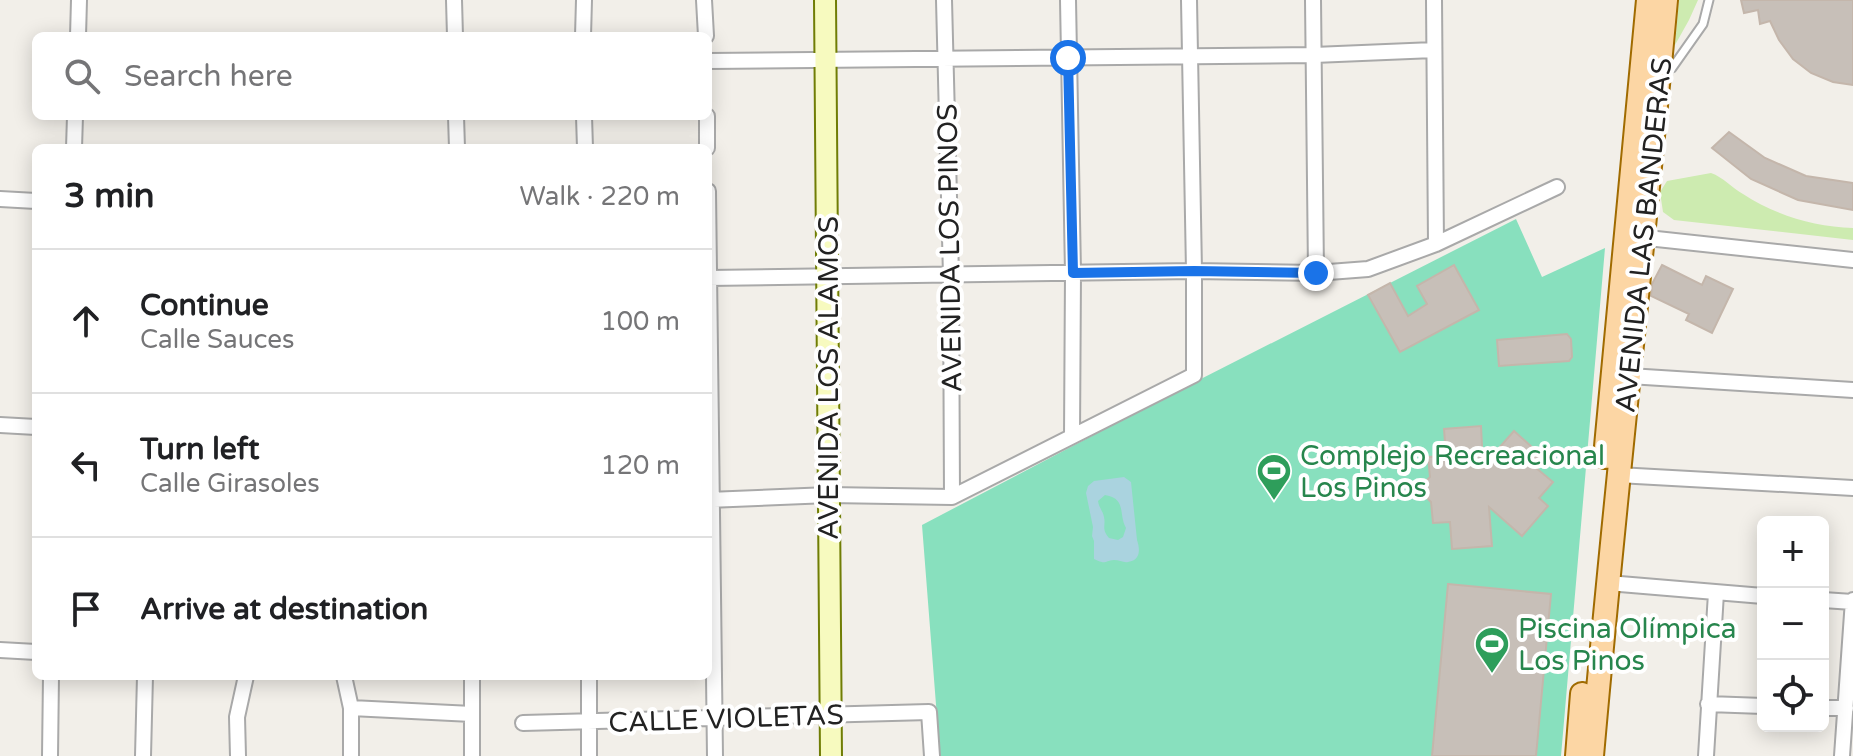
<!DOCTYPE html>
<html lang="en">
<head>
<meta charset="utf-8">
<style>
  body { margin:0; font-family:"Varela Round",sans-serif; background:#f6f6f6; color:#202124 }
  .controls { position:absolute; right:24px; bottom:24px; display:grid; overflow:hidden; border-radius:12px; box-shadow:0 4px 20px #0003 }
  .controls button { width:72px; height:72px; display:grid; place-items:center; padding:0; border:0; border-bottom:2px solid #e0e0e0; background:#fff; color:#202124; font:40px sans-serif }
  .stop { position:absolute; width:24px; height:24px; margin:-18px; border:6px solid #1a73e8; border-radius:50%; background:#fff }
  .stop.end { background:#1a73e8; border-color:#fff; box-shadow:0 2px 8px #0008 }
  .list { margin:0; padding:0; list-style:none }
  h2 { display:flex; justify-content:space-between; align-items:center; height:104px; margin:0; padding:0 32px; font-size:34px }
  h2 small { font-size:26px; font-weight:400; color:#757577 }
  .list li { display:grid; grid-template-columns:52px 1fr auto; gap:24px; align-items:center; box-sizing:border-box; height:144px; padding:0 32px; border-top:2px solid #e0e0e0 }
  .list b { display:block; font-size:30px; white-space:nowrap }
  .list p { margin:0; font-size:26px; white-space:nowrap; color:#757577 }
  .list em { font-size:26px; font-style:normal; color:#757577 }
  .icon { flex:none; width:44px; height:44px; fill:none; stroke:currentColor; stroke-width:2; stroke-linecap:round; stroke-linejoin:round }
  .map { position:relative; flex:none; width:1853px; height:756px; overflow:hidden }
  .search { position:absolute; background:#fff; box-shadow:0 4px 20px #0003; left:32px; top:32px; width:680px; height:88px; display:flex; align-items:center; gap:20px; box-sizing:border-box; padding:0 28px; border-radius:12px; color:#757577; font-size:30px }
  .panel { position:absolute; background:#fff; box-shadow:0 4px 20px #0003; left:32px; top:144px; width:680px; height:536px; border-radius:12px }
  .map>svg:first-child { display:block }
  .grass { fill:#cdebb0 }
  .pitch { fill:#88e0be }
  .water { fill:#aad3df; fill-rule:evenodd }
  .building { fill:#c7bfb8; stroke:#c4b6ab; stroke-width:2 }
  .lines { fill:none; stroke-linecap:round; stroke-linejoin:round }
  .lane-casing { stroke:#a9a9a9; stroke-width:11 }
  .street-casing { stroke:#a9a9a9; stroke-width:18 }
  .secondary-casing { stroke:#707d05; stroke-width:24 }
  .primary-casing { stroke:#a06b00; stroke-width:26 }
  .lane { stroke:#fff; stroke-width:7 }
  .street { stroke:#fff; stroke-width:14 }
  .secondary { stroke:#f7fabf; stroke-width:20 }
  .primary { stroke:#fcd6a4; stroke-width:22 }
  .route { stroke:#1a73e8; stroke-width:10 }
  .labels { text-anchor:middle; stroke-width:8; stroke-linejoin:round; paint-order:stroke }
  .street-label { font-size:28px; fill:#222; stroke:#fff }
  .leisure-label { font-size:28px; fill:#27864d; stroke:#fff; text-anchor:start }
</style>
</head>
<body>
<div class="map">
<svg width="1853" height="756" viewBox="0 0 1853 756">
  <rect width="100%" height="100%" fill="#f2efe9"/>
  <!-- grass -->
  <path class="grass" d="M1679,0H1698L1689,20L1675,45Z
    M1711,173C1723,177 1732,188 1743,194C1775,215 1814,227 1853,228V240L1674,220L1663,212L1660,192L1667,181Z"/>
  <!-- pitch -->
  <path class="pitch" d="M1516,219L1542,277L1605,248L1561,756H940L922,525L1189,385Z"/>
  <!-- water -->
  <path class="water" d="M1124,477L1131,482L1137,540C1140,549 1141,560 1128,562C1124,563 1119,560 1114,560C1104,561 1106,565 1094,559V541L1092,536L1093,527L1086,493L1088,486L1094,481ZM1105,495C1127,499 1118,513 1126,528L1123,537L1118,540L1109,538C1101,528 1106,526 1104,517C1103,511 1099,508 1098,501Z"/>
  <!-- building -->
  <path class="building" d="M1741,0H1853V85L1833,82L1811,73L1793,59L1779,40L1770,21L1760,24L1758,10L1744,13Z
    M1729,132L1765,158L1806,176L1853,183V210L1798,200L1751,179L1712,148Z
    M1454,265L1479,310L1400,352L1368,295L1390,283L1408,316L1427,304L1417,286Z
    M1662,265L1702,285L1706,276L1733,289L1712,333L1686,320L1689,314L1651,296L1652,284Z
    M1567,334L1571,339L1572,357L1569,361L1499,366L1497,340Z
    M1481,426L1483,466L1514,431L1543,457L1535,467L1553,482L1539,498L1548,506L1522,536L1489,507L1492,546L1452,549L1450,522L1433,523L1431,502L1418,489L1430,477L1428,457L1446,456L1444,429Z
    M1448,584L1551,594L1536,756H1432Z"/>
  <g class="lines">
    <defs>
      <path id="lane" d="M1662,72L1672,68L1703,24L1709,0"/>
      <path id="street" d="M454,0L455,36
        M704,0L706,36
        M944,0L951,276L952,497
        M1068,0L1073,273L1072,436
        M1313,0L1316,273
        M1434,0L1436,244
        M78,36L79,0
        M583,36L584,0
        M708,61L1314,55L1434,50
        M456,116L457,148
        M584,116L585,148
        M707,116V148
        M74,148L75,116
        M708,191L715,756
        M0,199L36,201
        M1638,237L1853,260
        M708,278L1194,271L1316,273L1368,269L1436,244L1557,187
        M1629,376L1853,390
        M0,425L36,427
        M1618,475L1853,488
        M708,500L829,495L952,497L1194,375V271L1189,0
        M1608,583L1763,596
        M1823,600L1853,602
        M0,650L36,652
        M344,676L351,708V756
        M472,676V756
        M589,676V756
        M1708,704L1763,706
        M351,708L472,714
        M1823,708H1846
        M523,723L929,712L932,756
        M50,756L51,676
        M143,756L145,676
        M238,756L237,717L246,676
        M1706,756L1716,593
        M1842,756L1853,600"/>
      <path id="secondary" d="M825,0L831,756"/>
      <path id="primary" d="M1605,457L1648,0
        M1577,756L1582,694
        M1592,756C1614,504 1643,252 1666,0"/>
    </defs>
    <!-- lane casing -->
    <use href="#lane" class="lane-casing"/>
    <!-- street casing -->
    <use href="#street" class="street-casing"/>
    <!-- secondary casing -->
    <use href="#secondary" class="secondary-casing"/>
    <!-- primary casing -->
    <use href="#primary" class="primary-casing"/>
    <!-- lane -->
    <use href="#lane" class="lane"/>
    <!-- street -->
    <use href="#street" class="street"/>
    <!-- secondary -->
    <use href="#secondary" class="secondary"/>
    <!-- primary -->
    <use href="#primary" class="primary"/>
  </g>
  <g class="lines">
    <!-- route -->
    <path class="route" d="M1068,58L1073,273L1194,271L1316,273"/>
  </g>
  <!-- icons -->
  <defs>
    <symbol id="stadium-pin" viewBox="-11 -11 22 30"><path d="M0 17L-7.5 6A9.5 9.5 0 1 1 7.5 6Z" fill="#2e9e5b" stroke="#fff"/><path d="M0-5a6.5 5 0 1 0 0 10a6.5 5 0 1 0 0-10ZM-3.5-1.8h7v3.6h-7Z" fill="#fff"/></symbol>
  </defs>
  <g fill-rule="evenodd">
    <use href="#stadium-pin" x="1254" y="451" width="40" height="54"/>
    <use href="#stadium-pin" x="1472" y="624" width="40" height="54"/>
  </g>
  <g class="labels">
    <!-- street labels -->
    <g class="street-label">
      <text transform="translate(1643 235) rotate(-84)" y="10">AVENIDA LAS BANDERAS</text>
      <text transform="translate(949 248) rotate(-91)" y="10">AVENIDA LOS PINOS</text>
      <text transform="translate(828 378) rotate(-90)" y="10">AVENIDA LOS ALAMOS</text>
      <text transform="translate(726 718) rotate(-2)" y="10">CALLE VIOLETAS</text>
    </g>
    <!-- leisure labels -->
    <g class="leisure-label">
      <text x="1300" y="465">Complejo Recreacional<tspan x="1300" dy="32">Los Pinos</tspan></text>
      <text x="1518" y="638">Piscina Olímpica<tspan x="1518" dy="32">Los Pinos</tspan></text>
    </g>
  </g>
</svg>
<div class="controls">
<button>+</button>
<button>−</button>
<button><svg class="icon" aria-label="locate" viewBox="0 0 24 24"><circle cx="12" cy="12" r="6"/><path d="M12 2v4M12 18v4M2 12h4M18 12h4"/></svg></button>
</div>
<div class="stop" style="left:1068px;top:58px"></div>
<div class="stop end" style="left:1316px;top:273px"></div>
<div class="search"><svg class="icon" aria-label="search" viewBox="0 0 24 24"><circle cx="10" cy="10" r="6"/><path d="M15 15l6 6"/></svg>Search here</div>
<section class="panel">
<h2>3 min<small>Walk · 220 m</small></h2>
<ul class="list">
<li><svg class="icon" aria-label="ahead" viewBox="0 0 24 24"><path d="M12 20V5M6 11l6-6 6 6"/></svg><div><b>Continue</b><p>Calle Sauces</p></div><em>100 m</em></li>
<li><svg class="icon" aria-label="left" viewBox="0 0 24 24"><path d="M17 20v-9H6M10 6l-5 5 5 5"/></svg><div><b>Turn left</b><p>Calle Girasoles</p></div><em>120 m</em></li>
<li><svg class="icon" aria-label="arrive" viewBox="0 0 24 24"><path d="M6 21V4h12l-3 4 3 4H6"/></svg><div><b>Arrive at destination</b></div></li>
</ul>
</section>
</div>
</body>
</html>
